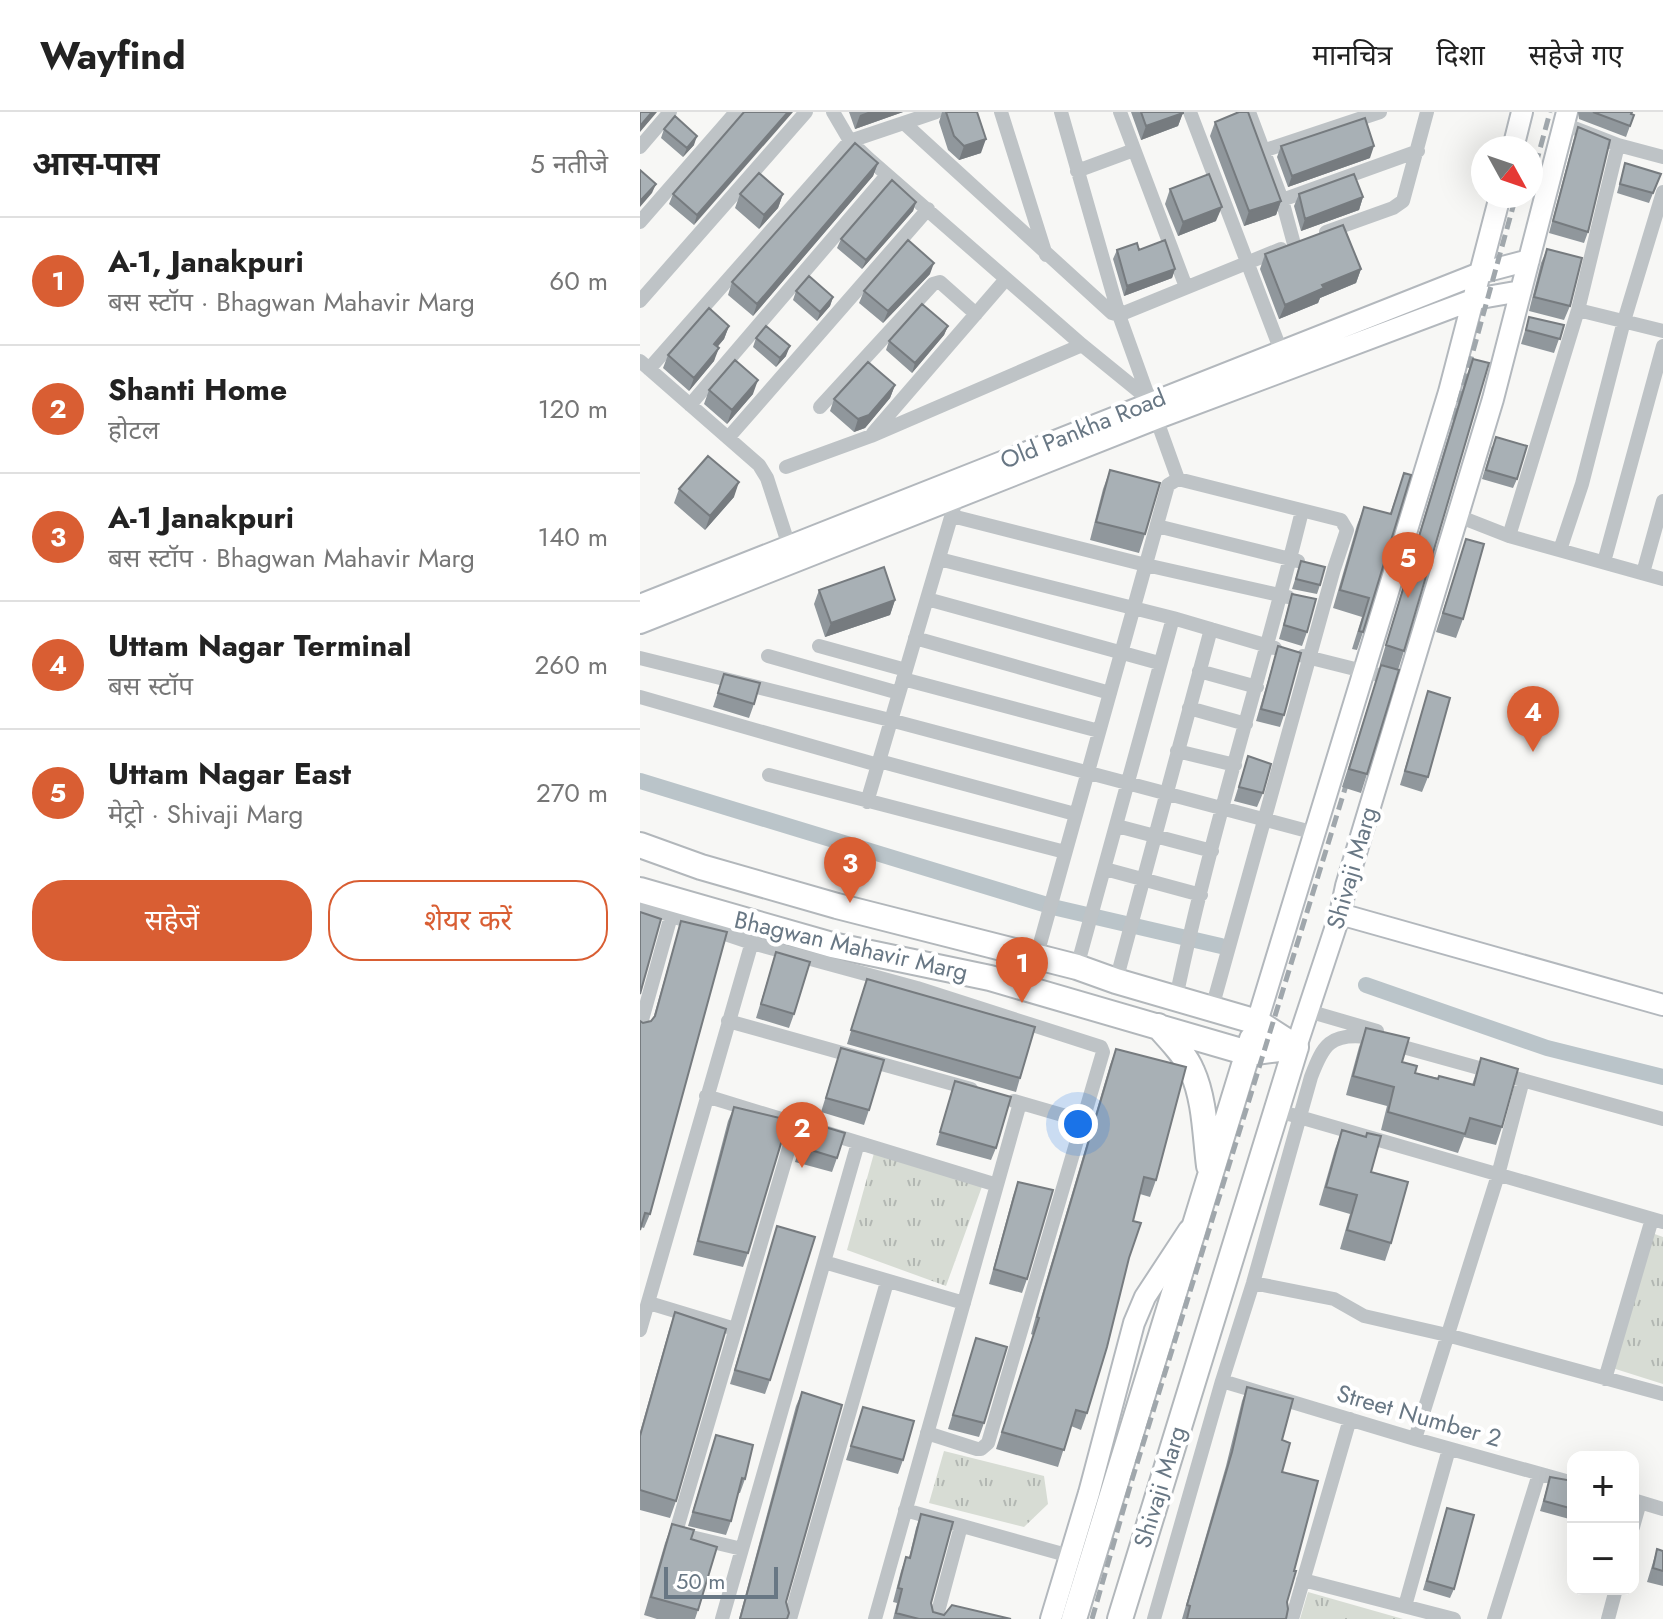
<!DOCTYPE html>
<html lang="hi">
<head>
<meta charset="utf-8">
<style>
  body { margin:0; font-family:Jost,"Noto Sans Devanagari",sans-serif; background:#f2f2f2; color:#222 }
  .controls { position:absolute; right:24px; bottom:24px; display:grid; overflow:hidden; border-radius:16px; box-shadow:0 8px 32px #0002 }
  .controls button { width:72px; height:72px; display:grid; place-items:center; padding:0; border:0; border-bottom:2px solid #e0e0e0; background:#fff; color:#222; font:40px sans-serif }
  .compass { position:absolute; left:831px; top:24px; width:72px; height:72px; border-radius:50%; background:#fff; box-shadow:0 8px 32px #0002; rotate:130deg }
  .scale { position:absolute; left:24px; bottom:20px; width:114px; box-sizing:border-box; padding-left:8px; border:4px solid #687784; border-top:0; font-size:22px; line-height:28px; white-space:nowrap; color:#687784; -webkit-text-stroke:6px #fff; paint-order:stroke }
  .you { position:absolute; left:438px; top:1012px; width:28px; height:28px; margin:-20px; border:6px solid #fff; border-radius:50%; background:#1a73e8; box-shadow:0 0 0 12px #1a73e833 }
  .badge { display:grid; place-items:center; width:52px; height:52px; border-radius:50%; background:#d95e33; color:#fff; font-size:26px; font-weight:700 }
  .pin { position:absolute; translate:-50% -66px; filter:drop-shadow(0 2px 4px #0008) }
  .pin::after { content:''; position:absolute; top:42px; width:28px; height:24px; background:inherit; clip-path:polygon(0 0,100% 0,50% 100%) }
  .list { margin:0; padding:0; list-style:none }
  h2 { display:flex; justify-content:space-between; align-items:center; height:104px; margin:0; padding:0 32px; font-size:34px }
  h2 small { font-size:26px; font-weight:400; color:#767676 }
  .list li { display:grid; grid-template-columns:52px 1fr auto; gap:24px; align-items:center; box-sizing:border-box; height:128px; padding:0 32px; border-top:2px solid #e0e0e0 }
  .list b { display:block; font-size:30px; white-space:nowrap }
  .list p { margin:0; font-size:26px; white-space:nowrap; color:#767676 }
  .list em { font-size:26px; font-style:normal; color:#767676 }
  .actions { display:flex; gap:16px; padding:24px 32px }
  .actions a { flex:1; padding:18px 0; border:2px solid #d95e33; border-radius:32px; text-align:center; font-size:28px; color:#d95e33 }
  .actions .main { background:#d95e33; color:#fff }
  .map { position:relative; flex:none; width:1023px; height:1507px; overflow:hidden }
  header { display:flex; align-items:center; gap:48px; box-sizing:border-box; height:112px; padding:0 40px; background:#fff; border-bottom:2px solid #e0e0e0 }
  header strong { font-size:38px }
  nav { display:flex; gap:44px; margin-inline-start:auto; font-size:28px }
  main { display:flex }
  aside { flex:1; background:#fff }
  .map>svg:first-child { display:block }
  .grass { fill:url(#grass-tufts) }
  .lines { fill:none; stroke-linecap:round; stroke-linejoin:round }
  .canal { stroke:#bac4c9; stroke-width:16 }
  .secondary-casing { stroke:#b3b8bd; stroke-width:24 }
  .primary-casing { stroke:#b2b7bb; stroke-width:28 }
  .street { stroke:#bec3c6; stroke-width:14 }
  .secondary { stroke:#fff; stroke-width:20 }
  .primary { stroke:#fff; stroke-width:24 }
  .rail { stroke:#a0a7ac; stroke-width:5; stroke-dasharray:12 6; stroke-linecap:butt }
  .wall { fill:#90979c }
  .shaded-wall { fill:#767b7f }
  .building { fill:#a8b0b5; stroke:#767b7f; stroke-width:2 }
  .labels { text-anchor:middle; stroke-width:8; stroke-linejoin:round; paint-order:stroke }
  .street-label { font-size:24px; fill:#687784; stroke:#fff }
</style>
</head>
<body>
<header>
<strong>Wayfind</strong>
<nav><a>मानचित्र</a><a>दिशा</a><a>सहेजे गए</a></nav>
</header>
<main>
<aside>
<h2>आस-पास<small>5 नतीजे</small></h2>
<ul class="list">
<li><span class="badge">1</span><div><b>A-1, Janakpuri</b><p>बस स्टॉप · Bhagwan Mahavir Marg</p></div><em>60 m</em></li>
<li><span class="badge">2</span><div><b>Shanti Home</b><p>होटल</p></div><em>120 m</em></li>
<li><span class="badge">3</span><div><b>A-1 Janakpuri</b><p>बस स्टॉप · Bhagwan Mahavir Marg</p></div><em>140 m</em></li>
<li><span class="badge">4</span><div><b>Uttam Nagar Terminal</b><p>बस स्टॉप</p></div><em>260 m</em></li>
<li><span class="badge">5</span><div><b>Uttam Nagar East</b><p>मेट्रो · Shivaji Marg</p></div><em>270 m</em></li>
</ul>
<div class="actions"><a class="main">सहेजें</a><a>शेयर करें</a></div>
</aside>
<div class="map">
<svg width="1023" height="1507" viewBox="0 0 1023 1507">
  <defs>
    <pattern id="grass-tufts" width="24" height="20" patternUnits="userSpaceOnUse" patternTransform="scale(2)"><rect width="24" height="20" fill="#d7dcd4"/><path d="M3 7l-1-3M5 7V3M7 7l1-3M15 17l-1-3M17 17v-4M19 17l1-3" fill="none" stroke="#b2b7b2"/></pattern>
  </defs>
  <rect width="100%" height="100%" fill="#f7f7f5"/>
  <!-- grass -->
  <path class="grass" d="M236,1034L344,1069L306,1174L207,1138Z
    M1009,1120L1023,1125V1272L966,1254Z
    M304,1339L404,1364L408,1392L384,1415L289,1391Z
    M668,1480L763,1507H660Z"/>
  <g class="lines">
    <!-- canal -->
    <path class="canal" d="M0,669L417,796L581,834
      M726,873L907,936L1023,965"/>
    <defs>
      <path id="secondary" d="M873,36L882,0
        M0,493L840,161L889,148
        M0,511L518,306L835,187L881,179
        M700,802L1023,893
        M617,910L809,280L860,84
        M656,935L700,802L706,774L853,287L927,0
        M411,1507L449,1381L494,1211L505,1185L549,1118"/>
      <path id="primary" d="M0,733L61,755L197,794L437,855L476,869L617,910L656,935
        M0,778L192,833L350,866L608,941L656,935
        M518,914C530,928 545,942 552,959C565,988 565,1023 569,1054
        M434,1507L612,927
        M480,1507L656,935"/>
    </defs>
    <!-- secondary casing -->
    <use href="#secondary" class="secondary-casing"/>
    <!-- primary casing -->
    <use href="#primary" class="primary-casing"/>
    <!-- street -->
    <path class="street" d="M193,0L210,29L229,47L442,233L512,290
      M361,0L406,143
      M421,0L479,203L538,367
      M480,0L546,175
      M550,0L641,239
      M609,0L642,88L654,132
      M264,11L472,201L479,203L641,137
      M924,12L978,33L1023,45
      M0,35L30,0
      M623,39L740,0
      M437,59L494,38
      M642,88L778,39
      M0,110L96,0
      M686,120L753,96L763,89L787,0
      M0,189L166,0
      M938,198L1023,219
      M0,249L119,353L127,366L149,434
      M9,257L210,29L296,0
      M50,293L247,63
      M180,295L293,172L300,170L336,202
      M233,321L366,167
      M88,326L288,97
      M146,355L231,324L442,233
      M312,404L506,453L648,485
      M818,404L869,424L1023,467
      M517,414L658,449
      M869,424L938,198L978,33
      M920,438L942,372L984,209L1023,80
      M299,447L533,506L635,536
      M964,450L1023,234
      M1003,461L1023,389
      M287,487L519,551
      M275,526L470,581
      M179,534L266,558
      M128,544L259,581
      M663,544L755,567
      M0,546L250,608L675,721
      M559,559L617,575
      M263,567L459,619
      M0,585L238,653
      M549,596L606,612
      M537,639L595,653
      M239,649L435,702
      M129,663L425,740
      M227,690L314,395
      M477,714L572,739
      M465,757L561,783
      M0,793L112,831L277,876L461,935L463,940L348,1331L341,1337H337L287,1321
      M396,846L528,373L538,367L701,408L707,418L694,457L572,896
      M437,855L533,506
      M476,869L571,517
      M536,886C570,722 622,562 662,399
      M668,899L737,919
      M88,909L331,977
      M0,915L31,804
      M66,984L357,1073
      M374,989L443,1009
      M635,998L1023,1110
      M184,1150L324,1191
      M613,1171L694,1187L724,1204L807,1223L1023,1282
      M9,1191L95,1217
      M0,1218L114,823
      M965,1267L1012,1107
      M582,1269L613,1171L671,965C683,933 690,921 727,925L1023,1007
      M775,1327L858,1063L883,968
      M993,1388L1023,1397
      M265,1398L430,1444
      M993,1415L1000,1390
      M102,1437L43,1423L38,1419V1413L156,1012
      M663,1468L814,1507
      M765,1494L809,1337
      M82,1507L218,1031
      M150,1507L247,1170
      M235,1507L380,991
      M296,1507L321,1414
      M514,1507L582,1269L775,1327L933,1371
      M652,1507L710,1307
      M854,1507L899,1362
      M968,1507L976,1477"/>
    <!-- secondary -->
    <use href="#secondary" class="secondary"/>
    <!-- primary -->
    <use href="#primary" class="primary"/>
    <!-- rail -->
    <path class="rail" d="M891,70L910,0
      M814,308L876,84
      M452,1507L491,1371L712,654"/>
  </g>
  <!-- wall -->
  <path class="wall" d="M104,0L54,113L29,92L33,82Z
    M209,0H263L215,17Z
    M302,0H337L341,41L319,48L308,38L299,10Z
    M491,0H543L538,14L501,28Z
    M938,0H992L991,2L994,3L986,25L939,7Z
    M575,10L641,89L636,103L604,114L570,24Z
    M938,15L948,120L944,131L909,121L934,26Z
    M24,17L54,33L43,45L21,26Z
    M641,34L730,46L648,75L637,45Z
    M238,51L233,64L113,204L88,183L92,170Z
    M985,51L1021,62L1009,91L977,81Z
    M530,77L576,109L538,124L525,92Z
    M100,82H143L138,96L119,117L95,96Z
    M659,82L723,85L719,98L661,119L654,94Z
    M276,90L273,99L222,157L197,136L201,127Z
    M907,137L930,194L924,208L889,199L901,151Z
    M477,138H499L535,157L532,166L484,184L473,147Z
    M625,142L721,157L716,171L680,186L678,191L639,207L620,157Z
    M290,162L243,211L219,191L224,179Z
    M156,179L193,185L190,194L177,209L153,188Z
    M889,205L924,213L914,241L881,232Z
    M89,214L84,227L77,235L74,249L49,279L23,256L28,243Z
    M308,214L304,223L272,261L246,238L249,229Z
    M116,226L146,244L136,255L113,235Z
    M833,247L764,539L758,558L740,552L826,265Z
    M255,273L250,286L225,316L214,320L190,299L194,287Z
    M69,278L113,282L87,312L64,292Z
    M852,334L877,367L873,376L842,367Z
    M470,358L505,422L499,441L450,428L463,377Z
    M764,361L723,520L717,538L712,537L722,505L693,496L717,413L724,395L750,402Z
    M39,377L94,385L65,418L34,391Z
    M826,427L823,507L816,526L796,520Z
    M661,449L680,473L677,482L652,477Z
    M179,478L255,488L250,503L185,525L174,492Z
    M652,482L667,520L662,534L639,527Z
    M638,534L644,603L640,615L616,609Z
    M741,553L727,662L721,681L702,675Z
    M84,562L114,592L109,606L73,595Z
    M788,579V665L782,680L760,673Z
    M608,644L623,681L617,695L594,689Z
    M41,809L10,1102L4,1116L1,1115L3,911L11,909L13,907Z
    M136,840L154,902L149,916L116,906Z
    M227,867L380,966L376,980L207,932Z
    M726,916L775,961L798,966L832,973L841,946L862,1015L856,1033L824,1025L818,1041L741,1018L747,994L706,983L719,935Z
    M201,936L229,998L224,1013L181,1000Z
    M476,937L516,1068L510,1085L500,1082L493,1109L489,1146L447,1301L441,1318L431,1314L418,1355L356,1337L393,1223L391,1222L398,1196L470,953Z
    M315,969L356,1036L351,1048L296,1033Z
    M94,995L108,1141L103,1155L53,1143L88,1009Z
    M168,1010L197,1046L192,1060L155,1050Z
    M702,1018L731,1060L751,1131L745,1149L700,1137L710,1102L679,1093L695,1037Z
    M378,1070L387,1167L382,1181L349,1172L373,1084Z
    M137,1114L130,1268L125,1282L90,1272Z
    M35,1200L36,1389L30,1406L0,1398V1320L29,1218Z
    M336,1226L344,1311L339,1325L308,1317Z
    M607,1275L642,1328V1360L654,1459L647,1490L646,1507H542L586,1354L602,1289Z
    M162,1280L146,1490L147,1507H99L156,1294Z
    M223,1295L263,1348L258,1362L206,1348Z
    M76,1323L105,1367L100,1381H98L91,1409L86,1423L48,1414Z
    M910,1365L933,1369V1408L900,1399Z
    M807,1396L814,1477L810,1486L783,1478Z
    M281,1402L293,1500L304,1503L371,1507H253L257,1491L253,1490L261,1459L266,1445L269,1446L276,1416Z
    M32,1412L51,1427L58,1498L55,1507H17L4,1503L25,1431Z
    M1017,1437L1023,1439V1474L1007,1470Z"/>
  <!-- shaded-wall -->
  <path class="shaded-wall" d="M12,0H17L0,20V14Z
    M148,0H153L54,113L57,103Z
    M228,0H263L215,17L220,3Z
    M543,1L538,14L501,28L506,14Z
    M57,24L54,33L43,45L47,36Z
    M346,27L341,41L319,48L324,34Z
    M734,34L730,46L648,75L652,64Z
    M238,51L233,64L113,204L117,192Z
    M16,72L12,81L0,95V89Z
    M143,82L138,96L119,117L124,103Z
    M723,85L719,98L661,119L665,107Z
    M641,89L636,103L604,114L609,99Z
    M276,90L273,99L222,157L226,148Z
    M582,95L576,109L538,124L543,110Z
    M294,151L290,162L243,211L248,199Z
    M535,157L532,166L484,184L487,174Z
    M721,157L716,171L680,186L678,191L639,207L645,193L682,173Z
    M193,185L190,194L177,209L180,200Z
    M89,214L84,227L69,245L74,232Z
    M308,214L304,223L272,261L275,251Z
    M150,234L146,244L136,255L140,246Z
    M79,236L74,249L49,279L54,266Z
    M118,268L113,282L87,312L92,298Z
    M255,273L250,286L225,316L214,320L218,307Z
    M99,370L94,385L65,418L70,404Z
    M255,488L250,503L185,525L191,511Z"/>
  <!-- building -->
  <path class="building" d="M0,0H12L0,14Z
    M104,0H148L57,103L33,82Z
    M306,0H337L346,27L324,34L314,24Z
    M501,0H543V1L506,14Z
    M599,0H608L641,89L609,99L575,10Z
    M953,0H992L991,2L994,3L990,14Z
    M35,4L57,24L47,36L24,17Z
    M725,6L734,34L652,64L641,34Z
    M938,15L970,28L948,120L913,109Z
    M215,31L238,51L117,192L92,170Z
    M985,51L1021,62L1013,81L980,72Z
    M0,58L16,72L0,89Z
    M119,61L143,82L124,103L100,82Z
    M569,62L582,95L543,110L530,77Z
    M714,62L723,85L665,107L659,82Z
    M252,68L276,90L226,148L201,127Z
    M703,113L721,157L682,173L684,176L645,193L625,142Z
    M268,128L294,151L248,199L224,179Z
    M525,128L535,157L487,174L477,138L497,131L499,138Z
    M907,137L942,146L930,194L894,185Z
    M169,164L193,185L180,200L156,179Z
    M282,192L308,214L275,251L249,229Z
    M69,196L89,214L74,232L79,236L54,266L28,243Z
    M889,205L924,213L920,227L886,218Z
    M126,214L150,234L140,246L116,226Z
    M833,247L849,251L764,539L746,533Z
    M95,248L118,268L92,298L69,278Z
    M228,250L255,273L229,303L218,307L194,287Z
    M856,325L887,334L877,367L846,358Z
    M68,344L99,370L70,404L39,377Z
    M470,358L520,371L505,422L456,410Z
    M764,361L771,363L723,520L719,519L729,486L700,478L724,395L751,402Z
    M826,427L844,432L823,507L803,501Z
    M661,449L685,455L680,473L656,467Z
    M244,455L255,488L191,511L179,478Z
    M652,482L676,487L667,520L644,513Z
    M638,534L661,541L644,603L621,597Z
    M741,553L759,558L727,662L709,657Z
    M84,562L120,571L114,592L78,581Z
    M788,579L810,586L788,665L765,659Z
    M608,644L631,652L623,681L599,675Z
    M0,800L21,807L0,882Z
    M41,809L87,820L10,1102L5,1101L0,1118V909L3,911L11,909L15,904Z
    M136,840L170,850L154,902L121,892Z
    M227,867L395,915L380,966L211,918Z
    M726,916L769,926L762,950L777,954L775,961L798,967L799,964L834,973L841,946L878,957L862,1015L830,1006L825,1022L748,1000L754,975L713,964Z
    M201,936L244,948L229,998L186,986Z
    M476,937L546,955L516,1068L504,1065L493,1109L501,1111L489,1146L467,1235L447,1301L436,1298L424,1338L362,1320L399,1206L397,1205L404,1180Z
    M315,969L371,985L356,1036L300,1020Z
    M94,995L148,1008L108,1141L58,1129Z
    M168,1010L205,1021L197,1046L161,1035Z
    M702,1018L726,1025L727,1021L741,1024L731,1060L768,1070L751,1131L707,1118L717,1083L686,1075Z
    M378,1070L413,1078L387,1167L354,1157Z
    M137,1114L175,1125L130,1268L95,1258Z
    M35,1200L86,1217L36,1389L0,1378V1324Z
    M336,1226L367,1235L344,1311L313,1303Z
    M607,1275L653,1287L642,1328L650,1331L642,1360L678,1369L654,1459H656L647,1490L648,1497L646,1507H547L550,1494L547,1493L592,1340Z
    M162,1280L202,1293L146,1490L149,1501L147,1507H100Z
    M223,1295L274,1309L263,1348L211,1334Z
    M76,1323L113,1333L105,1367L102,1366L91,1409L53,1400Z
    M910,1365L933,1369V1397L904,1389Z
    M807,1396L834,1403L814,1477L787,1469Z
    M281,1402L313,1410L291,1491L293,1500L304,1503L312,1493L371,1507H279L256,1501L262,1477L258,1476L266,1445L270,1446Z
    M32,1412L54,1418L51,1427L77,1435L58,1498L11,1485Z
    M1017,1437L1023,1439V1459L1013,1456Z"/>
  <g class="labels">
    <!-- street labels -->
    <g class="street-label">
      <text transform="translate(443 317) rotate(-22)" y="8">Old Pankha Road</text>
      <text transform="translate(712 756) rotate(-74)" y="8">Shivaji Marg</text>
      <text transform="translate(211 834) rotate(13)" y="8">Bhagwan Mahavir Marg</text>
      <text transform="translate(779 1304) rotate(16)" y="8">Street Number 2</text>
      <text transform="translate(520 1375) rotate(-73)" y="8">Shivaji Marg</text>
    </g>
  </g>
</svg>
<div class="controls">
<button>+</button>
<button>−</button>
</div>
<svg class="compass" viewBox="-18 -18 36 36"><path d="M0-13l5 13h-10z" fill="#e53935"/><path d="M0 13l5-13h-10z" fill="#767676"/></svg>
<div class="scale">50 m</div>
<div class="you"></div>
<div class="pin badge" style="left:382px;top:891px">1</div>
<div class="pin badge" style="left:162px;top:1056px">2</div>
<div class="pin badge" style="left:210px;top:791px">3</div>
<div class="pin badge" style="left:893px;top:640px">4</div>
<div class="pin badge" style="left:768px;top:486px">5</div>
</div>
</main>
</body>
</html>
